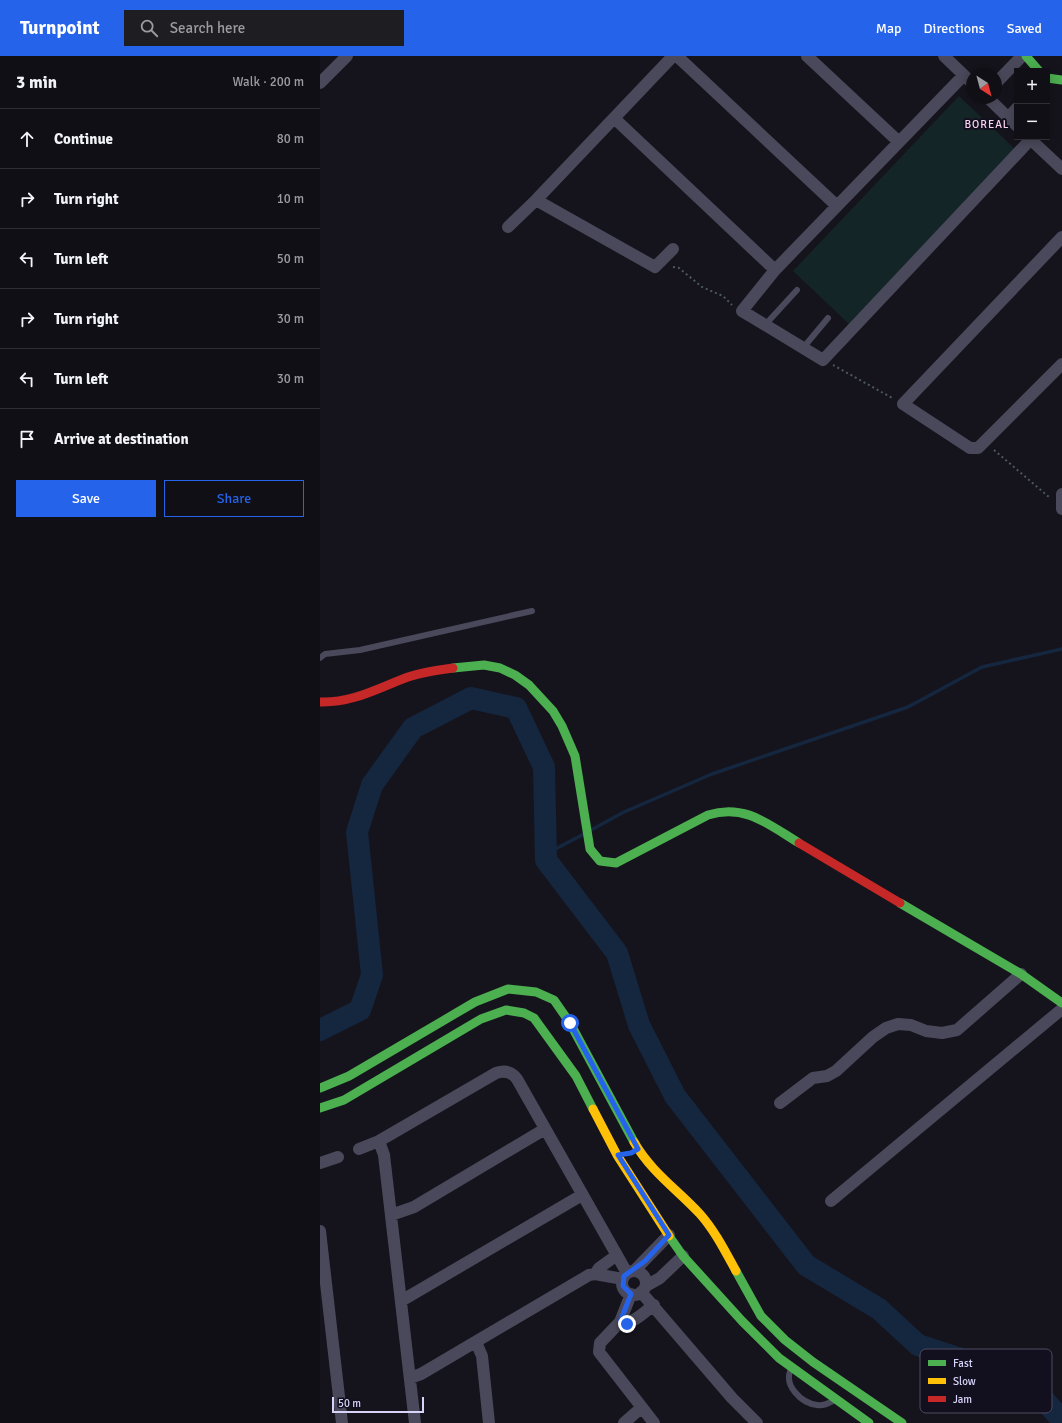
<!DOCTYPE html>
<html lang="en">
<head>
<meta charset="utf-8">
<style>
  body { margin:0; font-family:Signika,sans-serif; background:#1e1d22; color:#f1f3f6 }
  .controls { position:absolute; right:12px; top:12px; display:grid; overflow:hidden; border-radius:0px; box-shadow:0 2px 10px #0003 }
  .controls button { width:36px; height:36px; display:grid; place-items:center; padding:0; border:0; border-bottom:1px solid #302f34; background:#100f15; color:#f1f3f6; font:20px sans-serif }
  .compass { position:absolute; left:646px; top:12px; width:36px; height:36px; border-radius:50%; background:#100f15; box-shadow:0 2px 10px #0003; rotate:144deg }
  .scale { position:absolute; left:12px; bottom:10px; width:92px; box-sizing:border-box; padding-left:4px; border:2px solid #d7d3f9; border-top:0; font-size:11px; line-height:14px; white-space:nowrap; color:#d7d3f9; -webkit-text-stroke:3px #12101f; paint-order:stroke }
  .stop { position:absolute; width:12px; height:12px; margin:-9px; border:3px solid #2563eb; border-radius:50%; background:#fff }
  .stop.end { background:#2563eb; border-color:#fff; box-shadow:0 1px 4px #0008 }
  .list { margin:0; padding:0; list-style:none }
  h2 { display:flex; justify-content:space-between; align-items:center; height:52px; margin:0; padding:0 16px; font-size:17px }
  h2 small { font-size:13px; font-weight:400; color:#9c9ca0 }
  .list li { display:grid; grid-template-columns:26px 1fr auto; gap:12px; align-items:center; box-sizing:border-box; height:60px; padding:0 16px; border-top:1px solid #302f34 }
  .list b { display:block; font-size:15px; white-space:nowrap }
  .list em { font-size:13px; font-style:normal; color:#9c9ca0 }
  .actions { display:flex; gap:8px; padding:12px 16px }
  .actions a { flex:1; padding:9px 0; border:1px solid #2563eb; border-radius:0px; text-align:center; font-size:14px; color:#2563eb }
  .actions .main { background:#2563eb; color:#fff }
  .icon { flex:none; width:22px; height:22px; fill:none; stroke:currentColor; stroke-width:2; stroke-linecap:round; stroke-linejoin:round }
  .map { position:relative; flex:none; width:742px; height:1367px; overflow:hidden }
  header { display:flex; align-items:center; gap:24px; box-sizing:border-box; height:56px; padding:0 20px; background:#2563eb; color:#fff }
  header strong { font-size:19px }
  nav { display:flex; gap:22px; margin-inline-start:auto; font-size:14px }
  .search { width:280px; height:36px; background:#1e1d22; display:flex; align-items:center; gap:10px; box-sizing:border-box; padding:0 14px; border-radius:0px; color:#9c9ca0; font-size:15px }
  main { display:flex }
  aside { flex:1; background:#100f15 }
  .map>svg:first-child { display:block }
  .green { fill:#132526 }
  .lines { fill:none; stroke-linecap:round; stroke-linejoin:round }
  .stream { stroke:#15263f; stroke-width:3.5 }
  .river { stroke:#15263f; stroke-width:22 }
  .path { stroke:#4c5863; stroke-width:2; stroke-dasharray:2 3; stroke-linecap:butt }
  .lane { stroke:#4a495b; stroke-width:6 }
  .street { stroke:#4a495b; stroke-width:12 }
  .fast { stroke:#4caf50; stroke-width:9 }
  .slow { stroke:#ffc107; stroke-width:9 }
  .jam { stroke:#c62828; stroke-width:9 }
  .route { stroke:#2563eb; stroke-width:5 }
  .labels { text-anchor:middle; stroke-width:4; stroke-linejoin:round; paint-order:stroke }
  .neighbourhood-label { font-size:11px; letter-spacing:1px; fill:#fad5ed; stroke:#12101f }
  .key { fill:#12101f; stroke:#4d4a60; stroke-width:1 }
  .key-label { font-size:11px; fill:#d7d3f9 }
</style>
</head>
<body>
<header>
<strong>Turnpoint</strong>
<div class="search"><svg class="icon" aria-label="search" viewBox="0 0 24 24"><circle cx="10" cy="10" r="6"/><path d="M15 15l6 6"/></svg>Search here</div>
<nav><a>Map</a><a>Directions</a><a>Saved</a></nav>
</header>
<main>
<aside>
<h2>3 min<small>Walk · 200 m</small></h2>
<ul class="list">
<li><svg class="icon" aria-label="ahead" viewBox="0 0 24 24"><path d="M12 20V5M6 11l6-6 6 6"/></svg><div><b>Continue</b></div><em>80 m</em></li>
<li><svg class="icon" aria-label="right" viewBox="0 0 24 24"><path d="M7 20v-9h11M14 6l5 5-5 5"/></svg><div><b>Turn right</b></div><em>10 m</em></li>
<li><svg class="icon" aria-label="left" viewBox="0 0 24 24"><path d="M17 20v-9H6M10 6l-5 5 5 5"/></svg><div><b>Turn left</b></div><em>50 m</em></li>
<li><svg class="icon" aria-label="right" viewBox="0 0 24 24"><path d="M7 20v-9h11M14 6l5 5-5 5"/></svg><div><b>Turn right</b></div><em>30 m</em></li>
<li><svg class="icon" aria-label="left" viewBox="0 0 24 24"><path d="M17 20v-9H6M10 6l-5 5 5 5"/></svg><div><b>Turn left</b></div><em>30 m</em></li>
<li><svg class="icon" aria-label="arrive" viewBox="0 0 24 24"><path d="M6 21V4h12l-3 4 3 4H6"/></svg><div><b>Arrive at destination</b></div></li>
</ul>
<div class="actions"><a class="main">Save</a><a>Share</a></div>
</aside>
<div class="map">
<svg width="742" height="1367" viewBox="0 0 742 1367">
  <rect width="100%" height="100%" fill="#15141c"/>
  <!-- green -->
  <path class="green" d="M639,40L695,93L529,268L473,215Z"/>
  <g class="lines">
    <!-- stream -->
    <path class="stream" d="M271,774L304,756L392,718L588,651L662,611L742,593
      M226,798L262,779"/>
    <!-- river -->
    <path class="river" d="M0,974L40,954L52,919L37,776L52,729L93,672L151,642L196,652L224,711L226,804L297,897L319,969L355,1040L486,1209L559,1253L598,1289L659,1309L714,1333L742,1364"/>
    <!-- path -->
    <path class="path" d="M353,211L359,212L382,231L403,240L412,249
      M513,309L574,343
      M674,394L730,442"/>
    <!-- lane -->
    <path class="lane" d="M445,269L477,234
      M483,292L508,262
      M0,602L5,598L40,594L212,555
      M471,1313C463,1329 481,1347 497,1349C504,1350 509,1347 515,1344"/>
    <!-- street -->
    <path class="street" d="M357,0L517,150
      M487,0L579,86
      M624,0L652,27
      M644,19L455,214L422,255L503,304L711,83
      M0,27L27,0
      M676,27L702,0
      M668,42L697,70
      M294,62L455,214
      M688,62L697,52
      M708,81L742,113
      M216,144L353,0
      M188,171L216,144L335,211L353,193
      M742,181L583,348L650,392H658L742,308
      M742,438V453
      M460,1047L493,1022L507,1020L516,1015L553,981L566,972L578,968L591,969L606,975L622,977L637,974L701,918
      M59,1085L64,1099L95,1367
      M39,1093L59,1085L176,1017C185,1014 192,1016 197,1023L307,1217
      M0,1107L18,1101
      M511,1145L742,953
      M71,1159L94,1151L225,1073
      M0,1175L22,1367
      M314,1215L349,1179
      M302 1227a12 12 0 1 1 24 0a12 12 0 1 1-24 0Z
      M275,1218L279,1212L297,1199
      M326,1230L340,1222L363,1200
      M321,1236L412,1342L437,1367
      M311,1238L300,1266L280,1287L279,1296L334,1367
      M81,1245L262,1139
      M300,1266C311,1271 325,1255 334,1249
      M156,1286L162,1300L169,1367
      M90,1322L101,1318L269,1219L275,1218L303,1223
      M304,1367L321,1352"/>
    <!-- fast -->
    <path class="fast" d="M706,0L719,15
      M727,22L742,24
      M133,612L164,609L180,612L195,619L209,629L233,655L242,670L255,700L270,793L280,805L296,807L388,759C425,747 449,769 479,787
      M580,847L701,918L742,947
      M0,1032L29,1020L155,946L188,933L216,936L234,944L250,967L314,1086
      M0,1052L24,1044L161,963L186,954L204,957L214,962L256,1020L273,1053
      M349,1180L363,1200L422,1265L459,1302L549,1367
      M416,1215L441,1260L465,1284L493,1306L582,1367"/>
    <!-- slow -->
    <path class="slow" d="M273,1053L297,1099L349,1180
      M314,1086C331,1116 358,1134 380,1158C395,1175 405,1195 416,1215"/>
    <!-- jam -->
    <path class="jam" d="M0,646C33,647 58,632 88,621C103,616 118,614 133,612
      M479,787L580,847"/>
  </g>
  <g class="lines">
    <!-- route -->
    <path class="route" d="M250,967L318,1093L311,1097L298,1099L349,1179L325,1205L304,1220L303,1230L311,1238L300,1266L307,1268"/>
  </g>
  <g class="labels">
    <!-- neighbourhood labels -->
    <g class="neighbourhood-label">
      <text x="667" y="72">BOREAL</text>
    </g>
  </g>
  <!-- legend -->
  <rect x="600" y="1293" width="132" height="64" rx="6" class="key"/>
  <rect x="608" y="1304" width="18" height="6" fill="#4caf50"/>
  <rect x="608" y="1322" width="18" height="6" fill="#ffc107"/>
  <rect x="608" y="1340" width="18" height="6" fill="#c62828"/>
  <g class="key-label">
    <text x="633" y="1311">Fast</text>
    <text x="633" y="1329">Slow</text>
    <text x="633" y="1347">Jam</text>
  </g>
</svg>
<div class="controls">
<button>+</button>
<button>−</button>
</div>
<svg class="compass" viewBox="-18 -18 36 36"><path d="M0-13l5 13h-10z" fill="#e53935"/><path d="M0 13l5-13h-10z" fill="#9c9ca0"/></svg>
<div class="scale">50 m</div>
<div class="stop" style="left:250px;top:967px"></div>
<div class="stop end" style="left:307px;top:1268px"></div>
</div>
</main>
</body>
</html>
